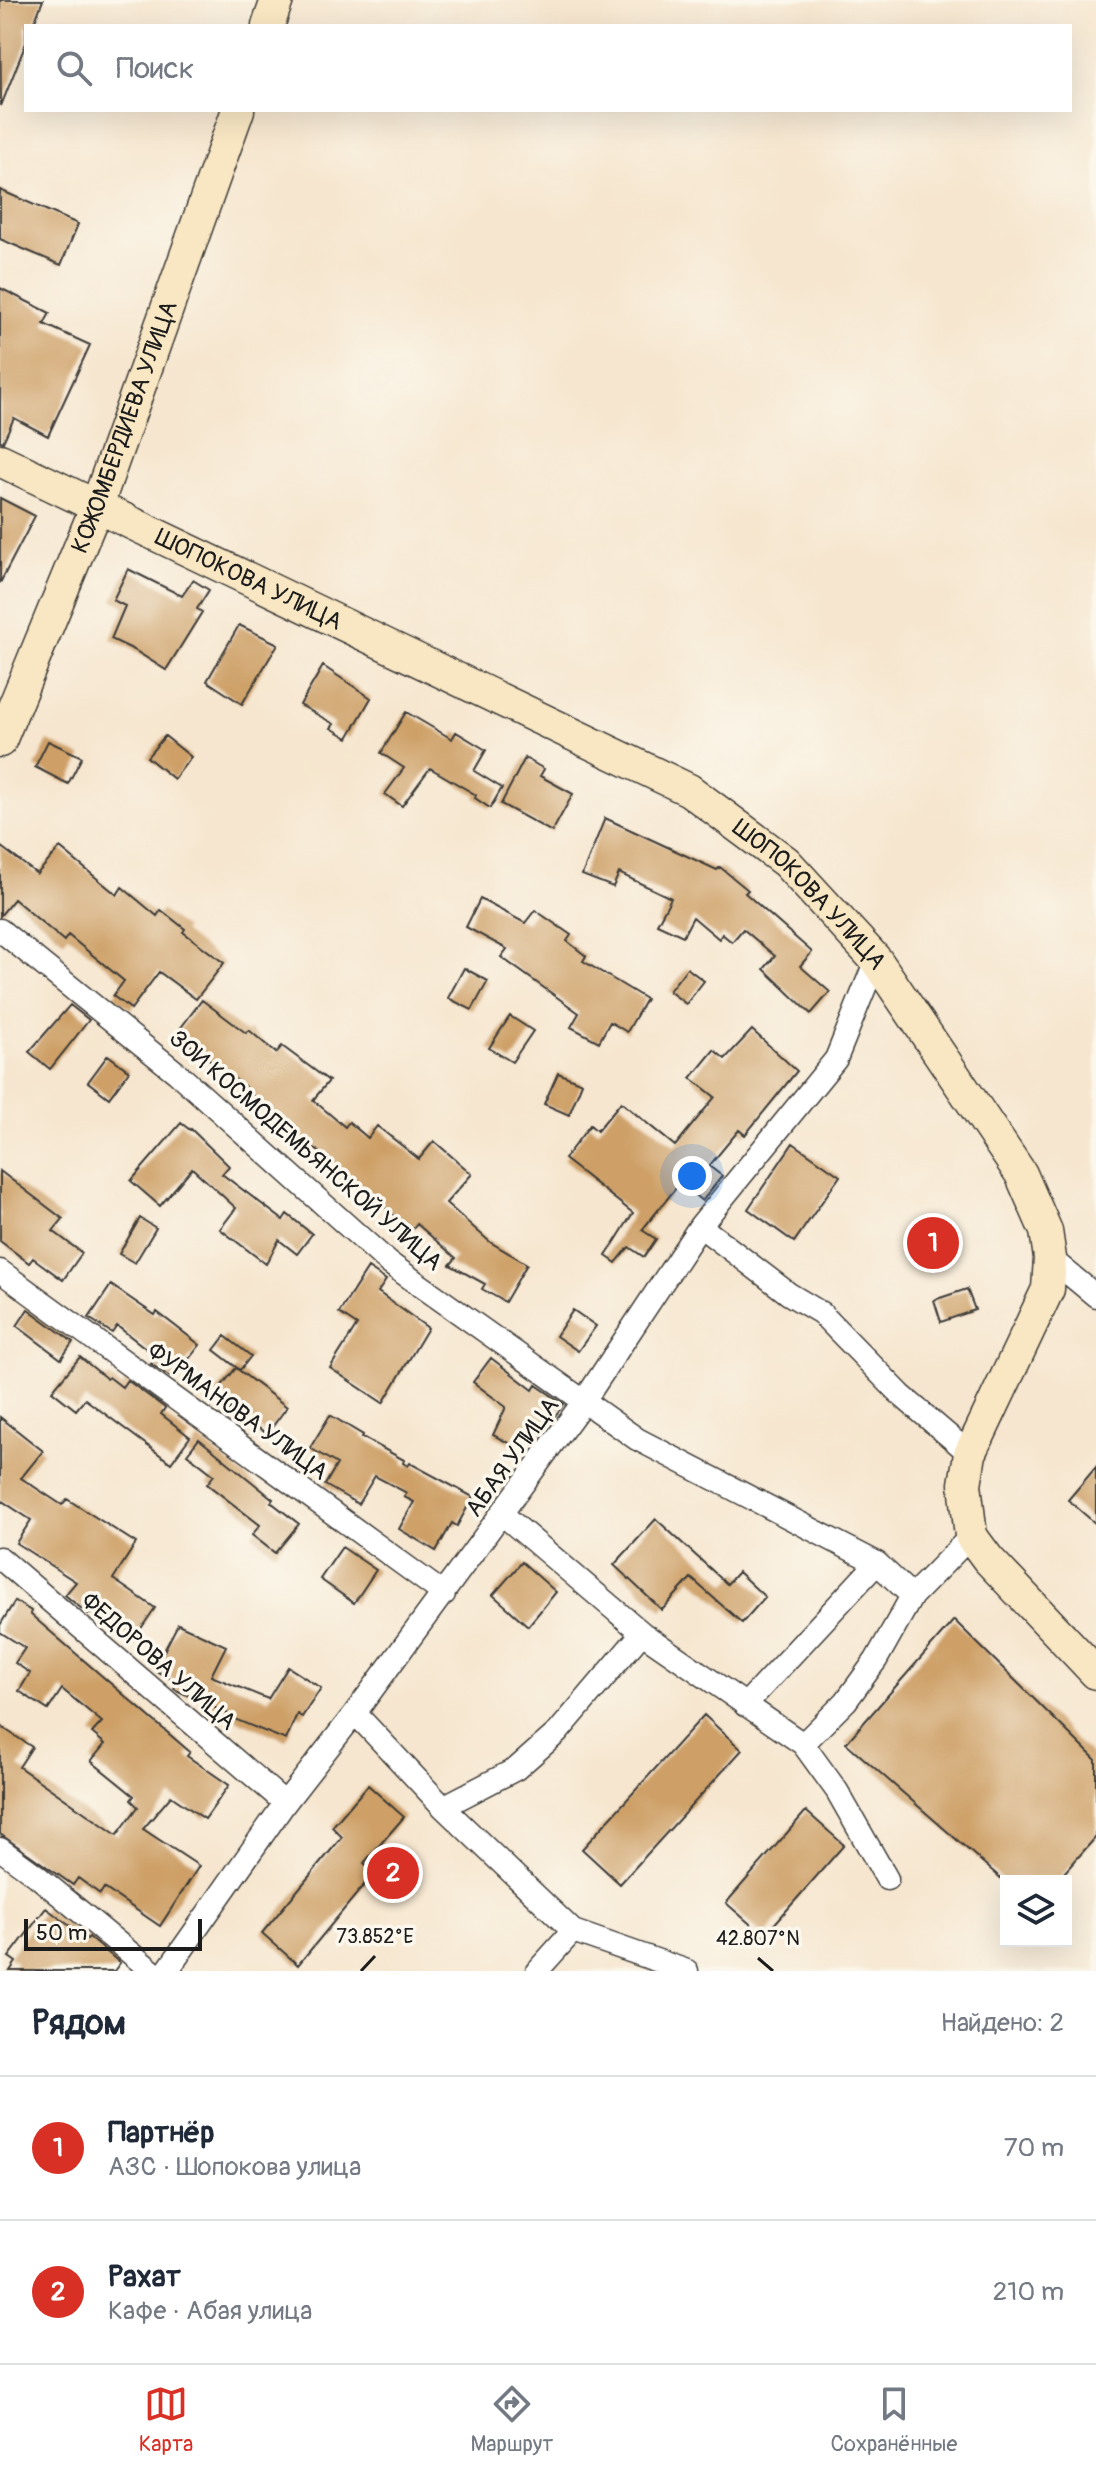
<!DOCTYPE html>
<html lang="ru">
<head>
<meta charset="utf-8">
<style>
  body { margin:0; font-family:Pangolin,sans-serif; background:#f2f2f3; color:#1f2937 }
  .controls { position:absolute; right:24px; bottom:24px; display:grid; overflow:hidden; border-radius:0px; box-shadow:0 8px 32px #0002 }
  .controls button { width:72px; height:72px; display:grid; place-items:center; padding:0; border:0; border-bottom:2px solid #e0e1e3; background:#fff; color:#1f2937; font:40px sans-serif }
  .scale { position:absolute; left:24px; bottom:20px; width:178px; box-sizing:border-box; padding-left:8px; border:4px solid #1c1c1c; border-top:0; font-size:22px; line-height:28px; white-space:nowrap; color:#1c1c1c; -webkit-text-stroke:6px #fbf7ec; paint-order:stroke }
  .you { position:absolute; left:692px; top:1176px; width:28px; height:28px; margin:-20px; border:6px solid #fff; border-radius:50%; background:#1a73e8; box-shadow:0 0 0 12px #1a73e833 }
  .badge { display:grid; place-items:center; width:52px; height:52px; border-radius:50%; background:#d93025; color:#fff; font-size:26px; font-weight:700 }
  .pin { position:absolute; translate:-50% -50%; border:4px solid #fff; box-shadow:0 2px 8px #0006 }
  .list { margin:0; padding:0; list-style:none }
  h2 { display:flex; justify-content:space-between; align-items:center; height:104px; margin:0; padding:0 32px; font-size:34px }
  h2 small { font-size:26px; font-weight:400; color:#747a83 }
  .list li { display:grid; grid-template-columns:52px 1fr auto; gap:24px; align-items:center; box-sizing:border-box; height:144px; padding:0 32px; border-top:2px solid #e0e1e3 }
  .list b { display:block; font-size:30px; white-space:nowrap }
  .list p { margin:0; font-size:26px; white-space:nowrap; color:#747a83 }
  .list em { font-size:26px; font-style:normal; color:#747a83 }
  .icon { flex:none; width:44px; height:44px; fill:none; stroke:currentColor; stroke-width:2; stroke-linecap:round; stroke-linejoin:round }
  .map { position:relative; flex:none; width:1096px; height:1971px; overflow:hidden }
  .search { position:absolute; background:#fff; box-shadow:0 8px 32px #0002; left:24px; right:24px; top:24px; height:88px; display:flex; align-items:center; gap:20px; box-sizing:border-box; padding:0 28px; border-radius:0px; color:#747a83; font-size:30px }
  .sheet { height:392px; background:#fff }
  nav { display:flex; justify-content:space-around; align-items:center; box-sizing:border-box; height:112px; border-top:2px solid #e0e1e3; background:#fff; font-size:22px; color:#747a83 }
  nav a { display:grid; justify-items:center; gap:4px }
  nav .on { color:#d93025 }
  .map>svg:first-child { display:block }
  .building { fill:#cea068 }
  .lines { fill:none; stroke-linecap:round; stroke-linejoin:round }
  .street-casing { stroke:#3d3a37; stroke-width:25 }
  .secondary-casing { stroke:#3d3a37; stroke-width:35 }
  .street { stroke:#fff; stroke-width:22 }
  .secondary { stroke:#f9e7c3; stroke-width:32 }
  .ticks { fill:none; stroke:#1c1c1c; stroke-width:3 }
  .labels { text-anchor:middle; stroke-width:7; stroke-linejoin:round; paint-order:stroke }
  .street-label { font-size:24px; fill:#1c1c1c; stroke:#fbf7ec }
  .ticks-label { font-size:20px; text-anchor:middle; fill:#1c1c1c; stroke:#fbf7ec; stroke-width:7; stroke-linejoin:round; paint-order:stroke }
</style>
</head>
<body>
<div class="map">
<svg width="1096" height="1971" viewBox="0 0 1096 1971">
  <rect width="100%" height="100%" fill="#fbf7ec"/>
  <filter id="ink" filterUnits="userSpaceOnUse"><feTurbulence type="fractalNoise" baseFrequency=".0125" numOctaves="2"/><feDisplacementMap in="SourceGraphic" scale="16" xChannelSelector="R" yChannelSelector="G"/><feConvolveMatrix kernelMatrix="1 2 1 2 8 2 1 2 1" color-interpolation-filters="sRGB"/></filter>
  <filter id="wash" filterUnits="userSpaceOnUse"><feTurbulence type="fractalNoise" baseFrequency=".006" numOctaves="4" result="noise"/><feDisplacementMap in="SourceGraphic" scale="32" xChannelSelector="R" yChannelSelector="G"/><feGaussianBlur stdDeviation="1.8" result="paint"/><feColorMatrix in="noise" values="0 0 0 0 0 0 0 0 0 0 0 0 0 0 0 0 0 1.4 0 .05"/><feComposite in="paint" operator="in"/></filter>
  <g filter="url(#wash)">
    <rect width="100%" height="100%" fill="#f6e6cf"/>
    <g id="blocks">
      <!-- building -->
      <path class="building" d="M0,0H43L33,26H26V43L1,106Z
        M0,190L78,224L61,265L0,239Z
        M0,288L50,313L44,324L90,345L48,436L14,418L3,442L0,441Z
        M0,498L35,516L0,583Z
        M128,569L182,596L193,580L209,590L197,609L202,612L166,670L134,650L111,639L125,606L113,600Z
        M239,625L278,644L242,704L207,681Z
        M323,666L371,698L348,738L331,728L334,724L300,705Z
        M406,712L452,739L456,732L486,750L474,771L502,788L490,808L475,798L476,795L430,768L402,806L385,794L404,768L381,753Z
        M165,736L191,757L174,779L147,757Z
        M48,741L82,757L68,784L35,767Z
        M525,758L544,769L540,776L573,794L552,832L501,804Z
        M605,818L717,870L720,867L748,890L745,893L812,952L800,966L830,992L811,1014L764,969L775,956L743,929L732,942L722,934L719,939L693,917L683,936L657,924L671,898L619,873L613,887L582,875Z
        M0,846L37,874L60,848L117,895L122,887L157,916L161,910L185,929L183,932L224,963L196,999L159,972L131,1009L113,996L124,981L68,935L64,941L14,899L0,916Z
        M480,899L525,923L535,910L571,935L567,941L586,956L583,961L646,999L627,1032L610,1022L599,1042L571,1027L579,1013L501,957L507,949L466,927Z
        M464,968L488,981L472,1010L448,998Z
        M687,968L704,981L686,1004L669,991Z
        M202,1000L246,1033L249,1030L276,1053L282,1046L329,1081L313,1100L345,1127L349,1122L368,1138L377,1126L419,1159L434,1141L472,1174L446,1203L490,1242L527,1264L505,1302L482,1289L485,1284L450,1265L456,1258L417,1224L413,1229L397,1218L247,1091L248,1089L176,1034Z
        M70,1005L89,1020L50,1069L29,1052Z
        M510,1016L533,1031L512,1062L489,1048Z
        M752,1030L797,1071L745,1135L739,1130L709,1166L722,1176L702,1201L680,1183L642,1230L656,1239L644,1257L629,1247L616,1263L606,1256L633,1213L564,1159L590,1125L597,1131L621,1102L675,1146L715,1097L691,1078L714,1050L725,1059Z
        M108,1055L129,1071L109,1098L88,1082Z
        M558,1073L582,1083L569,1115L544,1104Z
        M181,1123L190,1130L191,1129L229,1166L222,1174L283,1220L287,1214L312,1234L297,1254L279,1240L266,1264L220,1229L236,1208L192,1168L160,1206L131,1181Z
        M793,1143L840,1176L794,1242L748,1209Z
        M0,1171L63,1219L53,1231L82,1253L63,1280L33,1258L29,1263L0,1241Z
        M140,1218L156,1228L135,1263L119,1254Z
        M368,1268L386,1280L378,1292L428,1328L383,1403L330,1368L357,1325L339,1313Z
        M111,1285L155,1315L157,1312L200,1345L173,1379L151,1364L157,1357L117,1326L112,1333L89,1318Z
        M967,1289L975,1310L941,1322L934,1300Z
        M28,1309L73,1342L61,1359L17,1326Z
        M573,1310L596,1326L578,1351L556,1336Z
        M225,1336L251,1356L240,1370L214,1350Z
        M80,1357L107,1379L109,1377L122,1387L127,1380L165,1408L161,1414L190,1437L171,1463L85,1399L76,1410L52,1391Z
        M491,1358L533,1390L536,1385L564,1404L541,1434L529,1425L518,1448L493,1435L506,1407L473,1382Z
        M236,1368L287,1407L267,1434L231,1408L227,1413L210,1400Z
        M330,1415L363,1435L362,1437L404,1460L403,1463L408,1466L410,1463L473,1497L457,1526L452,1523L436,1551L399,1529L414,1502L404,1497L407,1493L375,1476L358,1504L325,1485L337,1464L310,1448Z
        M0,1417L43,1451L21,1478L62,1505L67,1499L136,1543L113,1579L155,1608L133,1640L90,1612L88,1614L65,1595L76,1582L16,1543L31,1520L2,1501L0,1504Z
        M199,1439L273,1499L271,1502L299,1524L275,1553L252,1535L260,1525L207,1484L214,1475L187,1454Z
        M1096,1467V1524L1068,1500Z
        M656,1519L727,1584L738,1572L765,1597L742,1623L691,1578L662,1610L614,1565Z
        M342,1547L376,1570L354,1603L320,1579Z
        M522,1562L556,1592L528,1626L493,1595Z
        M15,1601L31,1611L30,1614L190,1752L187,1756L229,1785L205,1819L171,1796L143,1829L199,1866L160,1926L104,1888L100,1894L78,1878L73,1885L0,1834V1726L32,1747L19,1767L117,1835L138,1807L131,1800L134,1796L91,1761L105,1744L92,1733L102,1722L62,1689L48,1710L19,1691L30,1673L15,1663L25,1648L0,1632V1625Z
        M954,1620L1096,1760V1837L1057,1881H1004L846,1743Z
        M178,1624L226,1646L211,1676L268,1699L288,1667L321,1688L302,1717L297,1714L286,1740L227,1716L228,1714L174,1689L177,1682L154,1670Z
        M704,1715L742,1750L620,1884L582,1849Z
        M368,1785L404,1817L364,1863L374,1873L298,1965L262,1933L342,1837L332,1827Z
        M806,1811L844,1845L764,1936L726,1903Z
        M46,1908L87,1939L89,1937L120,1963L114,1971H10L16,1962L9,1957Z"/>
    </g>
  </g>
  <g filter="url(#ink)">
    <use href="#blocks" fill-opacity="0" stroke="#3d3a37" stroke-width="2"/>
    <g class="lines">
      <defs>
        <path id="street" d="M0,930L177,1073L389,1263L637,1439L877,1563L912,1596
          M700,1226L789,1294L821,1313L901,1395L970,1454
          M1050,1258L1096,1296
          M0,1271L444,1594
          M502,1514L642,1633L803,1744L837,1791L887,1879
          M0,1558L285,1803
          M745,1705L877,1563
          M355,1713L443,1807L573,1931L687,1971
          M803,1744L846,1701L876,1660L912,1596L971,1536
          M443,1807L516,1769L558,1732L642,1633
          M0,1849L37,1876L152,1971
          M167,1971L285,1803L355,1713L584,1401L700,1226L836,1059L876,960
          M537,1971L573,1931"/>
        <g id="secondary">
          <path d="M268,26L277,0"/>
          <path id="s1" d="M0,460L689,790L786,862L876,960L1021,1174L1046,1231L1050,1258L1048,1289L970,1454L965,1484L971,1536L988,1559L1096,1673"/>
          <path id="s2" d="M0,741L96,508L238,110"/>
        </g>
      </defs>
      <!-- street casing -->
      <use href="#street" class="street-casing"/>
      <!-- secondary casing -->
      <use href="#secondary" class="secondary-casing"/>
      <!-- street -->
      <use href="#street" class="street"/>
      <!-- secondary -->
      <use href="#secondary" class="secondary"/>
    </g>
  </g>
  <!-- ticks -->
  <path class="ticks" d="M758,1958L773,1971M361,1971L375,1956"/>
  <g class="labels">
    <!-- street labels -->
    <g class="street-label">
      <text dy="8" stroke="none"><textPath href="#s2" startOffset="338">КОЖОМБЕРДИЕВА УЛИЦА</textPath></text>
      <text dy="8" stroke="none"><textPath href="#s1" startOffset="276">ШОПОКОВА УЛИЦА</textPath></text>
      <text dy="8" stroke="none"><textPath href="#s1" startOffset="924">ШОПОКОВА УЛИЦА</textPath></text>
      <text transform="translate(306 1150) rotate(41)" y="8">ЗОИ КОСМОДЕМЬЯНСКОЙ УЛИЦА</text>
      <text transform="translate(238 1411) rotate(36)" y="8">ФУРМАНОВА УЛИЦА</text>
      <text transform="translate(512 1457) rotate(-54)" y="8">АБАЯ УЛИЦА</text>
      <text transform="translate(159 1661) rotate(41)" y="8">ФЕДОРОВА УЛИЦА</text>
    </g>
  </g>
  <g class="ticks-label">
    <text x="375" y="1943">73.852°E</text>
    <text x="758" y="1945">42.807°N</text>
  </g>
</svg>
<div class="controls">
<button><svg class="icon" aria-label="layers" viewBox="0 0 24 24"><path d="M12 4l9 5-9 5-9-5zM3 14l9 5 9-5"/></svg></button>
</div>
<div class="scale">50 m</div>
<div class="you"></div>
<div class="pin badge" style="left:933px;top:1243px">1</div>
<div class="pin badge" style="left:393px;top:1873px">2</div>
<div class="search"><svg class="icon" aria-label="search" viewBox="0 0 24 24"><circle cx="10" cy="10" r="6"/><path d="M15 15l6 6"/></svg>Поиск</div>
</div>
<section class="sheet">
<h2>Рядом<small>Найдено: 2</small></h2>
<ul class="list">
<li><span class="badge">1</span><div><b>Партнёр</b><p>АЗС · Шопокова улица</p></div><em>70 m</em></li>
<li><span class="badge">2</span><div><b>Рахат</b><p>Кафе · Абая улица</p></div><em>210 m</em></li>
</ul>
</section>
<nav>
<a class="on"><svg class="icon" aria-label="map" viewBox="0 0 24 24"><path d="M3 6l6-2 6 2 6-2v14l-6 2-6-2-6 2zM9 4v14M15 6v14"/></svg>Карта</a>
<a><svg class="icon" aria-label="directions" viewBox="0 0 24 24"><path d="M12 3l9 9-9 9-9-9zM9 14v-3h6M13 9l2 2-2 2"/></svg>Маршрут</a>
<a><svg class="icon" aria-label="saved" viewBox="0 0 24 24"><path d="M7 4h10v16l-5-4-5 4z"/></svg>Сохранённые</a>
</nav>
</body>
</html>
